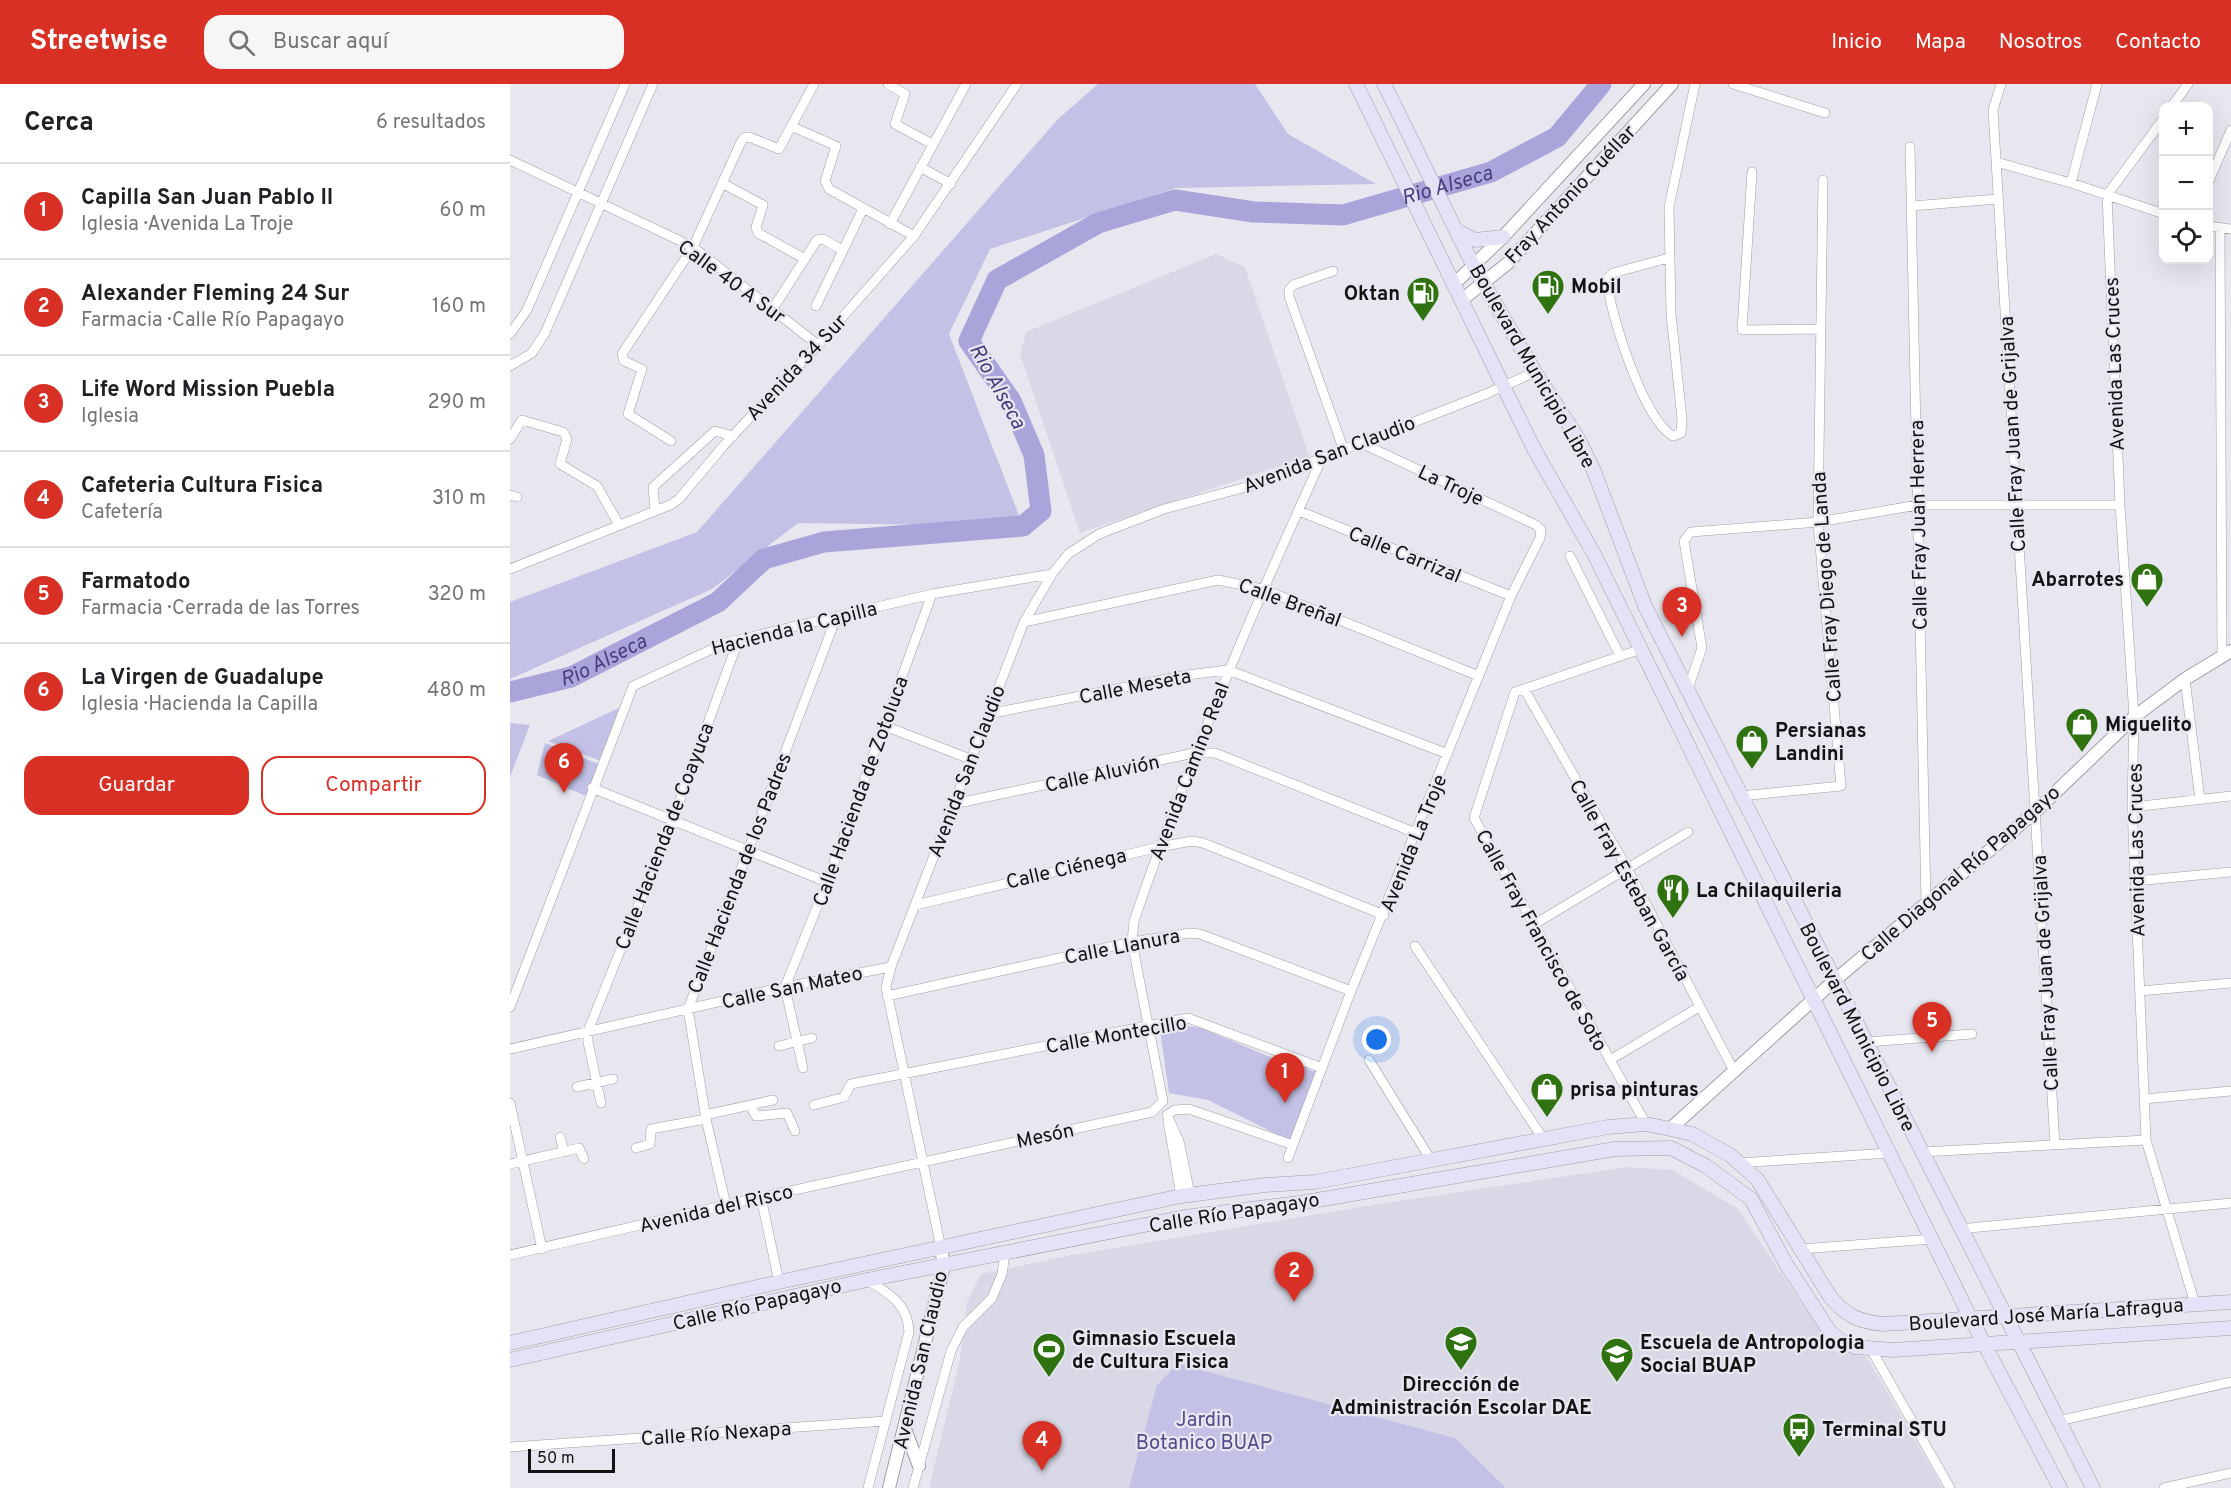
<!DOCTYPE html>
<html lang="es">
<head>
<meta charset="utf-8">
<style>
  body { margin:0; font-family:Overpass,sans-serif; background:#f6f6f6; color:#202124 }
  .controls { position:absolute; right:18px; top:18px; display:grid; overflow:hidden; border-radius:12px; box-shadow:0 6px 24px #0002 }
  .controls button { width:54px; height:54px; display:grid; place-items:center; padding:0; border:0; border-bottom:2px solid #e0e0e0; background:#fff; color:#202124; font:30px sans-serif }
  .scale { position:absolute; left:18px; bottom:15px; width:87px; box-sizing:border-box; padding-left:6px; border:3px solid #131316; border-top:0; font-size:16px; line-height:21px; white-space:nowrap; color:#131316; -webkit-text-stroke:4px #e8e7f0; paint-order:stroke }
  .you { position:absolute; left:867px; top:956px; width:21px; height:21px; margin:-15px; border:4px solid #fff; border-radius:50%; background:#1a73e8; box-shadow:0 0 0 9px #1a73e833 }
  .badge { display:grid; place-items:center; width:39px; height:39px; border-radius:50%; background:#d93025; color:#fff; font-size:20px; font-weight:700 }
  .pin { position:absolute; translate:-50% -50px; filter:drop-shadow(0 2px 3px #0008) }
  .pin::after { content:''; position:absolute; top:32px; width:21px; height:18px; background:inherit; clip-path:polygon(0 0,100% 0,50% 100%) }
  .list { margin:0; padding:0; list-style:none }
  h2 { display:flex; justify-content:space-between; align-items:center; height:78px; margin:0; padding:0 24px; font-size:26px }
  h2 small { font-size:20px; font-weight:400; color:#757577 }
  .list li { display:grid; grid-template-columns:39px 1fr auto; gap:18px; align-items:center; box-sizing:border-box; height:96px; padding:0 24px; border-top:2px solid #e0e0e0 }
  .list b { display:block; font-size:22px; white-space:nowrap }
  .list p { margin:0; font-size:20px; white-space:nowrap; color:#757577 }
  .list em { font-size:20px; font-style:normal; color:#757577 }
  .actions { display:flex; gap:12px; padding:18px 24px }
  .actions a { flex:1; padding:14px 0; border:2px solid #d93025; border-radius:18px; text-align:center; font-size:21px; color:#d93025 }
  .actions .main { background:#d93025; color:#fff }
  .icon { flex:none; width:33px; height:33px; fill:none; stroke:currentColor; stroke-width:2; stroke-linecap:round; stroke-linejoin:round }
  .map { position:relative; flex:none; width:1721px; height:1404px; overflow:hidden }
  header { display:flex; align-items:center; gap:36px; box-sizing:border-box; height:84px; padding:0 30px; background:#d93025; color:#fff }
  header strong { font-size:28px }
  nav { display:flex; gap:33px; margin-inline-start:auto; font-size:21px }
  .search { width:420px; height:54px; background:#f6f6f6; display:flex; align-items:center; gap:15px; box-sizing:border-box; padding:0 21px; border-radius:18px; color:#757577; font-size:22px }
  main { display:flex }
  aside { flex:1; background:#fff }
  .map>svg:first-child { display:block }
  .built { fill:#d8d8e7 }
  .green { fill:#c3c1e5 }
  .lines { fill:none; stroke-linecap:round; stroke-linejoin:round }
  .river { stroke:#a9a4da; stroke-width:21 }
  .minor-casing { stroke:#9f9ea6; stroke-width:10 }
  .tertiary-casing { stroke:#9f9ea6; stroke-width:14 }
  .secondary-casing { stroke:#9f9ea6; stroke-width:15 }
  .minor { stroke:#fff; stroke-width:9 }
  .tertiary { stroke:#fff; stroke-width:12 }
  .secondary { stroke:#e4e2f6; stroke-width:14 }
  .labels { text-anchor:middle; stroke-width:4.5; stroke-linejoin:round; paint-order:stroke }
  .street-label { font-size:20px; fill:#131316; stroke:#e8e7f0 }
  .poi-label { font-size:20px; font-weight:bold; fill:#131316; stroke:#e8e7f0; text-anchor:start }
  .park-label { font-size:20px; fill:#53498c; stroke:#e8e7f0 }
  .water-label { font-size:21px; font-style:italic; fill:#493e7f; stroke:#e8e7f0 }
</style>
</head>
<body>
<header>
<strong>Streetwise</strong>
<div class="search"><svg class="icon" aria-label="search" viewBox="0 0 24 24"><circle cx="10" cy="10" r="6"/><path d="M15 15l6 6"/></svg>Buscar aquí</div>
<nav><a>Inicio</a><a>Mapa</a><a>Nosotros</a><a>Contacto</a></nav>
</header>
<main>
<aside>
<h2>Cerca<small>6 resultados</small></h2>
<ul class="list">
<li><span class="badge">1</span><div><b>Capilla San Juan Pablo II</b><p>Iglesia · Avenida La Troje</p></div><em>60 m</em></li>
<li><span class="badge">2</span><div><b>Alexander Fleming 24 Sur</b><p>Farmacia · Calle Río Papagayo</p></div><em>160 m</em></li>
<li><span class="badge">3</span><div><b>Life Word Mission Puebla</b><p>Iglesia</p></div><em>290 m</em></li>
<li><span class="badge">4</span><div><b>Cafeteria Cultura Fisica</b><p>Cafetería</p></div><em>310 m</em></li>
<li><span class="badge">5</span><div><b>Farmatodo</b><p>Farmacia · Cerrada de las Torres</p></div><em>320 m</em></li>
<li><span class="badge">6</span><div><b>La Virgen de Guadalupe</b><p>Iglesia · Hacienda la Capilla</p></div><em>480 m</em></li>
</ul>
<div class="actions"><a class="main">Guardar</a><a>Compartir</a></div>
</aside>
<div class="map">
<svg width="1721" height="1404" viewBox="0 0 1721 1404">
  <rect width="100%" height="100%" fill="#e8e7f0"/>
  <!-- built -->
  <path class="built" d="M706,170L735,183L799,372L570,449L510,270L516,248Z
    M1117,1083L1162,1086L1227,1124L1324,1267L1357,1273L1433,1404H419L450,1275L457,1218L471,1190L562,1171L863,1121Z"/>
  <!-- green -->
  <path class="green" d="M588,0H745L778,50L866,100L666,104L480,165L439,250L513,442L288,439L202,505L0,595V518L187,448L548,35Z
    M109,624L91,677L38,657Z
    M0,639L20,641L0,693Z
    M35,659L89,680L76,712L27,691Z
    M675,942L691,944L779,981L787,978L796,982L798,986L809,988L813,997L783,1056L769,1054L768,1051L698,1016L659,1009L650,946Z
    M668,1280L945,1354L996,1404H619L647,1301Z"/>
  <g class="lines">
    <!-- river -->
    <path class="river" id="s1" d="M0,608L61,593L208,518L254,475L314,458L513,442L531,427L524,371L501,317L459,257L487,196L588,139L665,116L744,128L833,131L981,88L1047,53L1091,0"/>
    <defs>
      <path id="minor" d="M378,0L395,10L385,40L422,60
        M1223,0L1315,29
        M1491,0L1483,26L1545,1061
        M1662,22L1678,0
        M1654,34L1597,111L1610,421L1624,633L1622,723L1636,1056L1685,1220
        M283,43L326,62L315,97L319,105L404,152
        M1400,63L1416,819
        M0,76L183,163L308,261
        M1486,78L1561,99L1654,130
        M410,83L441,100
        M1242,88L1232,246L1309,245
        M212,99L253,121L246,143L248,149L295,175
        M1561,99L1587,0
        M1698,99L1721,46
        M1402,122L1488,115
        M380,140L456,0
        M1698,142L1721,145
        M1710,144L1712,573
        M1159,174L1103,189L1097,195C1099,228 1134,337 1163,352L1171,349L1172,335L1161,230L1159,123L1185,0
        M823,187L783,201L779,206V212L833,364
        M306,222L353,125
        M262,226L307,156L313,155L332,166
        M0,250L17,226L115,0
        M0,282L22,269L35,249L143,0
        M0,355L12,336L53,348L57,355L50,380L87,402L109,441
        M161,357L118,330L132,285L114,277L112,270L183,163L231,58L234,54L239,53L269,65L304,0
        M0,411L7,413
        M145,427L143,403L205,347L223,352
        M789,427L1001,512
        M1060,472L1110,572
        M0,485L160,421L169,415L215,360L308,261L404,152L507,0
        M514,538L708,496L752,505L969,592
        M1131,565L1005,608L964,734L1136,1040
        M1675,595L1690,716
        M1014,605L1118,786L1224,987
        M1178,605L1192,564L1174,457L1181,448L1308,438L1408,421H1610
        M478,630L677,591L718,586L938,670
        M375,642L460,675
        M82,704L317,798
        M1231,712L1331,702L1308,438L1313,96
        M444,720L684,669H705L906,749
        M1622,723L1721,712
        M1625,797L1721,788
        M406,821L649,763L682,757L693,759L874,831
        M1023,841L1178,748
        M905,862L1034,1056
        M1630,907L1721,899
        M377,912L622,858L680,849L690,850L841,907
        M0,923L123,602L215,559L422,510L542,490
        M1357,958L1462,950
        M269,962L302,954
        M0,965L275,903L381,883
        M859,976L921,1076
        M1100,976L1189,923
        M293,984L275,903L317,798L422,510
        M67,1003L103,995
        M1634,1015L1721,1007
        M0,1019L32,1165
        M91,1019L78,958V947L163,735L228,557
        M240,1021L246,1032L277,1029L285,1047
        M304,1021L334,1013L341,1000L678,934L812,984
        M195,1031L263,1016
        M657,1031L665,1026L679,1025L783,1061
        M657,1031L669,1057L680,1110
        M658,1037L671,1112
        M50,1053L54,1068
        M126,1064L140,1060L141,1045L196,1035
        M1411,1068L1636,1056
        M778,1074L841,907L1001,512L1030,454L1031,446L1026,441L849,358
        M1228,1079L1380,1069
        M0,1080L69,1064L74,1075
        M251,1113L269,1198
        M216,1121L196,1035L178,925L326,534
        M1449,1145L1721,1119
        M431,1164L376,903L381,883L514,538L542,490L558,470L589,450L654,425L740,402L976,310L1025,288
        M1291,1165L1422,1155
        M0,1171L216,1121L642,1028L653,1017L622,858L624,837C678,678 743,525 813,372
        M357,1196C379,1209 398,1220 399,1248L358,1404
        M1362,1267L1440,1404
        M1548,1337L1721,1298
        M0,1363L376,1337
        M403,1404L441,1267L453,1243L482,1214L492,1190L495,1170
        M1654,1404L1721,1389"/>
      <path id="tertiary" d="M945,199L993,153L1134,0
        M953,215L998,179L1162,0
        M1160,1045L1325,896L1525,728L1624,633L1675,595L1721,567
        M395,1345L409,1382
        M379,1404L434,1182L431,1164"/>
      <path id="secondary" d="M846,0L1024,365L1084,470L1460,1233L1550,1404
        M874,0L964,183L1025,288L1069,356L1084,387L1135,522L1583,1404
        M947,147L965,156L993,153
        M0,1259L269,1198L671,1112L755,1101L805,1098L1098,1043L1136,1040L1160,1045L1182,1050L1220,1071L1247,1095L1321,1214C1337,1232 1349,1238 1374,1240L1721,1218
        M0,1276L357,1196L675,1133L790,1119L1105,1065L1161,1064L1196,1082L1241,1115L1276,1180L1320,1248L1331,1257L1345,1263L1383,1266L1721,1244"/>
    </defs>
    <!-- minor casing -->
    <use href="#minor" class="minor-casing"/>
    <!-- tertiary casing -->
    <use href="#tertiary" class="tertiary-casing"/>
    <!-- secondary casing -->
    <use href="#secondary" class="secondary-casing"/>
    <!-- minor -->
    <use href="#minor" class="minor"/>
    <!-- tertiary -->
    <use href="#tertiary" class="tertiary"/>
    <!-- secondary -->
    <use href="#secondary" class="secondary"/>
  </g>
  <!-- icons -->
  <defs>
    <symbol id="fuel-pin" viewBox="-11 -11 22 30"><path d="M0 17L-7.5 6A9.5 9.5 0 1 1 7.5 6Z" fill="#2f7210" stroke="#e8e7f0"/><path d="M-5.5-6h7V0h2V4h1.3V-2.5L3-4.5l.8-.8L6-3V5H2.5V1h-1V6h-7ZM-4.2-4.7v3.2H.2V-4.7Z" fill="#fff"/></symbol>
    <symbol id="shop-pin" viewBox="-11 -11 22 30"><path d="M0 17L-7.5 6A9.5 9.5 0 1 1 7.5 6Z" fill="#2f7210" stroke="#e8e7f0"/><path d="M-5-2.5h2.3a2.7 3.5 0 0 1 5.4 0H5L5.5 6h-11ZM-1.5-2.5h3a1.5 2.3 0 0 0-3 0Z" fill="#fff"/></symbol>
    <symbol id="restaurant-pin" viewBox="-11 -11 22 30"><path d="M0 17L-7.5 6A9.5 9.5 0 1 1 7.5 6Z" fill="#2f7210" stroke="#e8e7f0"/><path d="M-5-6h1v4h1v-4h1v4h1v-4h1v5L-1.5 .5V6h-2V.5L-5-1ZM5-6V6H3V1.5H1.5Q1.5-4 5-6Z" fill="#fff"/></symbol>
    <symbol id="school-pin" viewBox="-11 -11 22 30"><path d="M0 17L-7.5 6A9.5 9.5 0 1 1 7.5 6Z" fill="#2f7210" stroke="#e8e7f0"/><path d="M0-5L7-2L0 1L-7-2ZM-4 1L0 2.5L4 1V4Q0 6-4 4Z" fill="#fff"/></symbol>
    <symbol id="stadium-pin" viewBox="-11 -11 22 30"><path d="M0 17L-7.5 6A9.5 9.5 0 1 1 7.5 6Z" fill="#2f7210" stroke="#e8e7f0"/><path d="M0-5a6.5 5 0 1 0 0 10a6.5 5 0 1 0 0-10ZM-3.5-1.8h7v3.6h-7Z" fill="#fff"/></symbol>
    <symbol id="university-pin" viewBox="-11 -11 22 30"><path d="M0 17L-7.5 6A9.5 9.5 0 1 1 7.5 6Z" fill="#2f7210" stroke="#e8e7f0"/><path d="M0-5L7-2L0 1L-7-2ZM-4 1L0 2.5L4 1V4Q0 6-4 4Z" fill="#fff"/></symbol>
    <symbol id="bus-pin" viewBox="-11 -11 22 30"><path d="M0 17L-7.5 6A9.5 9.5 0 1 1 7.5 6Z" fill="#2f7210" stroke="#e8e7f0"/><path d="M-5-6H5V4H4V6H2V4H-2V6H-4V4H-5ZM-3.5-4V0h7V-4ZM-3.5 1.2v1.5H-2V1.2ZM2 1.2v1.5H3.5V1.2Z" fill="#fff"/></symbol>
  </defs>
  <g fill-rule="evenodd">
    <use href="#fuel-pin" x="1019" y="183" width="38" height="52"/>
    <use href="#fuel-pin" x="894" y="190" width="38" height="52"/>
    <use href="#shop-pin" x="1618" y="476" width="38" height="52"/>
    <use href="#shop-pin" x="1553" y="621" width="38" height="52"/>
    <use href="#shop-pin" x="1223" y="638" width="38" height="52"/>
    <use href="#restaurant-pin" x="1144" y="787" width="38" height="52"/>
    <use href="#shop-pin" x="1018" y="986" width="38" height="52"/>
    <use href="#school-pin" x="932" y="1239" width="38" height="52"/>
    <use href="#stadium-pin" x="520" y="1246" width="38" height="52"/>
    <use href="#university-pin" x="1088" y="1251" width="38" height="52"/>
    <use href="#bus-pin" x="1270" y="1326" width="38" height="52"/>
  </g>
  <g class="labels">
    <!-- street labels -->
    <g class="street-label">
      <text transform="translate(1060 110) rotate(-47)" y="7">Fray Antonio Cuéllar</text>
      <text transform="translate(222 197) rotate(36)" y="7">Calle 40 A Sur</text>
      <text transform="translate(1604 280) rotate(-92)" y="7">Avenida Las Cruces</text>
      <text transform="translate(1023 282) rotate(60)" y="7">Boulevard Municipio Libre</text>
      <text transform="translate(286 283) rotate(-47)" y="7">Avenida 34 Sur</text>
      <text transform="translate(1502 350) rotate(-93)" y="7">Calle Fray Juan de Grijalva</text>
      <text transform="translate(819 370) rotate(-21)" y="7">Avenida San Claudio</text>
      <text transform="translate(941 401) rotate(25)" y="7">La Troje</text>
      <text transform="translate(1408 441) rotate(-91)" y="7">Calle Fray Juan Herrera</text>
      <text transform="translate(895 470) rotate(22)" y="7">Calle Carrizal</text>
      <text transform="translate(1316 503) rotate(-94)" y="7">Calle Fray Diego de Landa</text>
      <text transform="translate(780 518) rotate(20)" y="7">Calle Breñal</text>
      <text transform="translate(284 544) rotate(-14)" y="7">Hacienda la Capilla</text>
      <text transform="translate(625 602) rotate(-11)" y="7">Calle Meseta</text>
      <text transform="translate(456 687) rotate(-69)" y="7">Avenida San Claudio</text>
      <text transform="translate(679 687) rotate(-69)" y="7">Avenida Camino Real</text>
      <text transform="translate(592 689) rotate(-12)" y="7">Calle Aluvión</text>
      <text transform="translate(350 707) rotate(-70)" y="7">Calle Hacienda de Zotoluca</text>
      <text transform="translate(154 752) rotate(-69)" y="7">Calle Hacienda de Coayuca</text>
      <text transform="translate(903 759) rotate(-68)" y="7">Avenida La Troje</text>
      <text transform="translate(1626 766) rotate(-91)" y="7">Avenida Las Cruces</text>
      <text transform="translate(556 784) rotate(-13)" y="7">Calle Ciénega</text>
      <text transform="translate(229 789) rotate(-69)" y="7">Calle Hacienda de los Padres</text>
      <text transform="translate(1450 789) rotate(-41)" y="7">Calle Diagonal Río Papagayo</text>
      <text transform="translate(1120 796) rotate(61)" y="7">Calle Fray Esteban García</text>
      <text transform="translate(1032 856) rotate(61)" y="7">Calle Fray Francisco de Soto</text>
      <text transform="translate(612 862) rotate(-11)" y="7">Calle Llanura</text>
      <text transform="translate(1535 889) rotate(-93)" y="7">Calle Fray Juan de Grijalva</text>
      <text transform="translate(282 903) rotate(-12)" y="7">Calle San Mateo</text>
      <text transform="translate(1348 943) rotate(63)" y="7">Boulevard Municipio Libre</text>
      <text transform="translate(606 950) rotate(-10)" y="7">Calle Montecillo</text>
      <text transform="translate(535 1051) rotate(-12)" y="7">Mesón</text>
      <text transform="translate(206 1124) rotate(-13)" y="7">Avenida del Risco</text>
      <text transform="translate(724 1128) rotate(-9)" y="7">Calle Río Papagayo</text>
      <text transform="translate(247 1220) rotate(-13)" y="7">Calle Río Papagayo</text>
      <text transform="translate(1536 1230) rotate(-4)" y="7">Boulevard José María Lafragua</text>
      <text transform="translate(410 1276) rotate(-77)" y="7">Avenida San Claudio</text>
      <text transform="translate(206 1349) rotate(-4)" y="7">Calle Río Nexapa</text>
    </g>
    <!-- poi labels -->
    <g class="poi-label">
      <text x="1061" y="209">Mobil</text>
      <text x="890" y="216" text-anchor="end">Oktan</text>
      <text x="1614" y="502" text-anchor="end">Abarrotes</text>
      <text x="1595" y="647">Miguelito</text>
      <text x="1265" y="653">Persianas<tspan x="1265" dy="23">Landini</tspan></text>
      <text x="1186" y="813">La Chilaquileria</text>
      <text x="1060" y="1012">prisa pinturas</text>
      <text x="562" y="1261">Gimnasio Escuela<tspan x="562" dy="23">de Cultura Fisica</tspan></text>
      <text x="1130" y="1265">Escuela de Antropologia<tspan x="1130" dy="23">Social BUAP</tspan></text>
      <text x="951" y="1307" text-anchor="middle">Dirección de<tspan x="951" dy="23">Administración Escolar DAE</tspan></text>
      <text x="1312" y="1352">Terminal STU</text>
    </g>
    <!-- park labels -->
    <g class="park-label">
      <text x="694" y="1342">Jardin<tspan x="694" dy="23">Botanico BUAP</tspan></text>
    </g>
    <!-- water labels -->
    <g class="water-label">
      <text dy="7" stroke="none"><textPath href="#s1" startOffset="1305">Rio Alseca</textPath></text>
      <text transform="translate(488 302) rotate(61)" y="7">Rio Alseca</text>
      <text dy="7" stroke="none"><textPath href="#s1" startOffset="99">Rio Alseca</textPath></text>
    </g>
  </g>
</svg>
<div class="controls">
<button>+</button>
<button>−</button>
<button><svg class="icon" aria-label="locate" viewBox="0 0 24 24"><circle cx="12" cy="12" r="6"/><path d="M12 2v4M12 18v4M2 12h4M18 12h4"/></svg></button>
</div>
<div class="scale">50 m</div>
<div class="you"></div>
<div class="pin badge" style="left:775px;top:1019px">1</div>
<div class="pin badge" style="left:784px;top:1218px">2</div>
<div class="pin badge" style="left:1172px;top:553px">3</div>
<div class="pin badge" style="left:532px;top:1387px">4</div>
<div class="pin badge" style="left:1422px;top:968px">5</div>
<div class="pin badge" style="left:54px;top:709px">6</div>
</div>
</main>
</body>
</html>
